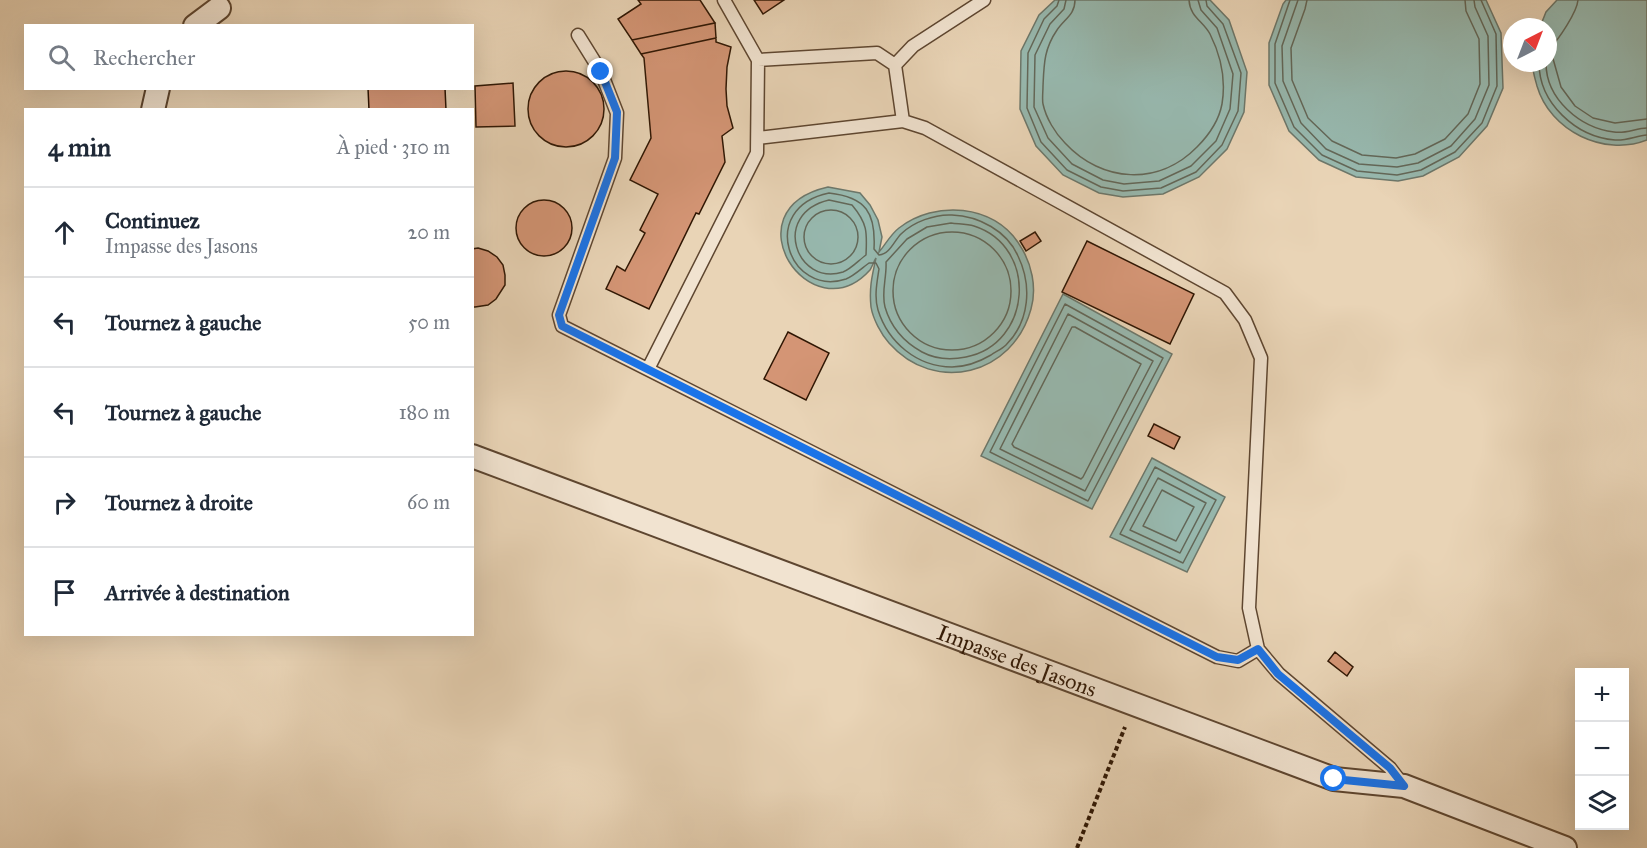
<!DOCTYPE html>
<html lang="fr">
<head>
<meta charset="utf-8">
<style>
  body { margin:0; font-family:"IM FELL Great Primer",serif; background:#f2f2f3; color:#1f2937 }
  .controls { position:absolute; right:18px; bottom:18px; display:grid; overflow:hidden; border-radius:0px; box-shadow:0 6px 24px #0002 }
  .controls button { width:54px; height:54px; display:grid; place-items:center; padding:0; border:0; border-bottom:2px solid #e0e1e3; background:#fff; color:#1f2937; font:30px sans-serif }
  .compass { position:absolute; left:1503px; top:18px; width:54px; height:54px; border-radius:50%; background:#fff; box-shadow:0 6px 24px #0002; rotate:42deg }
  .stop { position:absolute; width:18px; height:18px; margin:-14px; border:4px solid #1a73e8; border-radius:50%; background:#fff }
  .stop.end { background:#1a73e8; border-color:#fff; box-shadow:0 2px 6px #0008 }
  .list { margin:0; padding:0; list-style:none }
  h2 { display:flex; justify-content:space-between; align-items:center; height:78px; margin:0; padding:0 24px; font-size:26px }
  h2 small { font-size:20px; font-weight:400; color:#747a83 }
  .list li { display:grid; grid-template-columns:39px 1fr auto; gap:18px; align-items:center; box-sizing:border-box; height:90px; padding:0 24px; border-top:2px solid #e0e1e3 }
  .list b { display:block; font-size:22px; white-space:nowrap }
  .list p { margin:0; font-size:20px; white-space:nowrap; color:#747a83 }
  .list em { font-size:20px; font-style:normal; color:#747a83 }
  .icon { flex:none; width:33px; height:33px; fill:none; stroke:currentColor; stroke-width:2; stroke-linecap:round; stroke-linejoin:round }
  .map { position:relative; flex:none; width:1647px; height:848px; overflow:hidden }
  .search { position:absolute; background:#fff; box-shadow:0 6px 24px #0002; left:24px; top:24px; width:450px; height:66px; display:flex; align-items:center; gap:15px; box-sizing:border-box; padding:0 21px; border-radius:0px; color:#747a83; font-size:22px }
  .panel { position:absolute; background:#fff; box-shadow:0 6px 24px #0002; left:24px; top:108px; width:450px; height:528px; border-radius:0px }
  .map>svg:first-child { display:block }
  .water { fill:#97b8ae; stroke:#6d776a; stroke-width:1.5 }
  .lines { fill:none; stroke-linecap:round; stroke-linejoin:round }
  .shore { stroke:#636758; stroke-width:1.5 }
  .building { fill:#d49575; stroke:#2f1603; stroke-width:1.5 }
  .service-casing { stroke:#5e4630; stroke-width:15 }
  .minor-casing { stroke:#5e4630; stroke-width:26 }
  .path { stroke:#2f1603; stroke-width:4; stroke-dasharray:4.5 3; stroke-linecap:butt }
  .service { stroke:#f1e3d0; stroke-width:12 }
  .minor { stroke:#f1e3d0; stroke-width:22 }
  .route { stroke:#1a73e8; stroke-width:8 }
  .labels { text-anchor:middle; stroke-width:6; stroke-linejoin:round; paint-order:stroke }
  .street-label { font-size:22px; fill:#2f1603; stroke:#f1e3d0 }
</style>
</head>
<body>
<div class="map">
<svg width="1647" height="848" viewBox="0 0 1647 848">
  <rect width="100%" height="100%" fill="#e9d4b6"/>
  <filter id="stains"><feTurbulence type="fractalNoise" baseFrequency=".00333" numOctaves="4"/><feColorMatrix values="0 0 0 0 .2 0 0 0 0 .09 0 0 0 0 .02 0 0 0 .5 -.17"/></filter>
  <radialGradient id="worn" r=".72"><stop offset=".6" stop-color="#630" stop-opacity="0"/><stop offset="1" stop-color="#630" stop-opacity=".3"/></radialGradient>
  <!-- water -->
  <path class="water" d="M1055,0H1210L1229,20L1247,72L1244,112L1227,149L1199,177L1163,194L1123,197L1099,193L1063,175L1036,146L1020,109L1021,51L1039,15Z
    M1286,0H1486L1501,33L1503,88L1487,126L1459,157L1423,176L1398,181L1356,177L1319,160L1289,131L1269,85V43L1283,4Z
    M1557,0H1647V140C1604,157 1550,131 1537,86C1535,78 1532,71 1533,63H1548V27H1540L1546,12Z
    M828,187L860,193L870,205L878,220L882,237L879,252C885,245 891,234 899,228C935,200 994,204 1019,244C1032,263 1037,288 1031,309C1013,375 935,395 889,343C881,334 873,319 871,307C869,288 872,276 876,258C874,261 872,267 870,270C811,335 727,210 828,187Z
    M1063,294L1172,354L1092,509L981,456Z
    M1152,458L1225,497L1187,572L1110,537Z"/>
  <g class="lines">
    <!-- shore -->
    <path class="shore" d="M1059,0L1057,6L1044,19L1028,53L1027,108L1041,142L1067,170L1101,187L1123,191L1161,188L1196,172L1222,145L1238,111L1241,73L1223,24L1207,6L1206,0
      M1066,0L1064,9L1050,24L1035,55L1034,107L1048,138L1072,164L1103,180L1124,184L1159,181L1191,166L1216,141L1230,109L1233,74L1217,28L1201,10L1198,0
      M1075,0C1075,15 1064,19 1057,30C1044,49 1044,64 1043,86C1043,92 1042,99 1043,104C1046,118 1055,133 1065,143C1102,183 1159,186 1197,147C1208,136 1219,120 1222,104C1226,80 1221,56 1210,34C1203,21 1190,17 1189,0
      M1290,0L1275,44V83L1294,127L1322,155L1357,171L1397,175L1421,170L1455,152L1482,123L1497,86L1496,34L1481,0
      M1298,0L1282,46L1283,81L1301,123L1326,149L1359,164L1397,167L1418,163L1451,146L1475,119L1489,85L1488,36L1475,7L1474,0
      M1307,0L1305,9L1291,48L1292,80L1308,118L1332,141L1362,155L1396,158L1415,154L1445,139L1468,114L1480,84L1479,39L1466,11L1465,0
      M1578,0C1577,12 1559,39 1550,48L1561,87L1575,106L1593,118L1615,123L1647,119
      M1539,63C1539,103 1576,137 1615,140C1626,141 1636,136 1647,135
      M1546,63C1546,99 1580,128 1614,132C1626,134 1636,128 1647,128
      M829,193C866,197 876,213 874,249L879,255C890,254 894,241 901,234C913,222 935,214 952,215C979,216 1007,231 1018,256C1032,285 1030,321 1006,345C1002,349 995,352 991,355C979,362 966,367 952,367C917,367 888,342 878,310C874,297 877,282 879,269L876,263H869C862,268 854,276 846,279C789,298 757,208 829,193Z
      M829,200L852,205C868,224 867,233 866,255C859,260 851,269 843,272C797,287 770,214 829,200Z
      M804 237a27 27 0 1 1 54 0a27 27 0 1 1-54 0Z
      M951,223C958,224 967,224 974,226C1039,247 1032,344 966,357C951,360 935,359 922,352C904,342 891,328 885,307C881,292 887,277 886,262L907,239L927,227Z
      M893 291a59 59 0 1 1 118 0a59 59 0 1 1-118 0Z
      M1065,304L1163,358L1088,501L990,452Z
      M1068,314L1153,361L1085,491L1000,449Z
      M1072,327H1075L1141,364L1083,477L1081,479L1014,447L1012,444Z
      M1155,467L1216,500L1183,563L1120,534Z
      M1158,478L1206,503L1180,553L1130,530Z
      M1162,490L1194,507L1176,541L1143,526Z"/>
  </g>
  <!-- building -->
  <path class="building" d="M638,0H700L715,23L632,40L618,19L641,4Z
    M754,0H784L763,14Z
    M715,23L716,38L641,54L632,40Z
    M716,38V42L731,47L727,67L726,89L727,106L733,128L722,136L725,162L699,214L696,213L649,309L606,289L617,266L625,271L645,233L640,230L658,194L630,180L651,138L644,58L641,54Z
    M528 109a38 38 0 1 1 76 0a38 38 0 1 1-76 0Z
    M513,83L515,126L476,127L475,86Z
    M368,88H445L446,110H369Z
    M516 228a28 28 0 1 1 56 0a28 28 0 1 1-56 0Z
    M1035,232L1041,241L1026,251L1020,241Z
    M1087,241L1194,294L1170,344L1062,292Z
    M478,248L488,251L497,257L503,265L505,275V285L496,299L488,305L475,307H472V249Z
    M788,332L829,353L806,400L764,379Z
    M1154,424L1180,437L1174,449L1148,436Z
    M1335,652L1353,667L1347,676L1328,661Z"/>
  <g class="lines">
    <defs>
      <path id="service" d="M984,0L913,46L895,65L903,121L925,128L1225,293L1245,320L1261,358L1249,608L1258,649L1279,674L1390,768L1403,785
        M578,35L601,72L617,113L615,158L559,315L562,326L1217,657L1238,661L1258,649
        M758,60L877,53L895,65
        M758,138L903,121
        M648,369L757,153L758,60L724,0"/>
      <g id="minor">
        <path d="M195,26L219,8"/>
        <path d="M153,110L158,88"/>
        <path id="s1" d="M472,456L1334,779L1404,786L1565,848"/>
      </g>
    </defs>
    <!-- service casing -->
    <use href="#service" class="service-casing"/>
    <!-- minor casing -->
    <use href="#minor" class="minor-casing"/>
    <!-- path -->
    <path class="path" d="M1077,848L1125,727"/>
    <!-- service -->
    <use href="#service" class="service"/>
    <!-- minor -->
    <use href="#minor" class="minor"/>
  </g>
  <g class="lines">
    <!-- route -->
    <path class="route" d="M601,72L617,112L615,158L559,315L562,326L1217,657L1238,660L1258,649L1278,674L1390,768L1404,786L1334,779"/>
  </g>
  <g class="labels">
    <!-- street labels -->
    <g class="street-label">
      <text dy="8" stroke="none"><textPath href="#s1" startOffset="582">Impasse des Jasons</textPath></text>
    </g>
  </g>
  <rect width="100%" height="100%" filter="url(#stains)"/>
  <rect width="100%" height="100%" fill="url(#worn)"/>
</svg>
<div class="controls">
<button>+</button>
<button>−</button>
<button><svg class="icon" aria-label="layers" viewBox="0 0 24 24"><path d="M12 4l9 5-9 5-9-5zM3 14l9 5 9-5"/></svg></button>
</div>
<svg class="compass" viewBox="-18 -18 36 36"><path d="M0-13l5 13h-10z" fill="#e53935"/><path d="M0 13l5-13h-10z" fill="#747a83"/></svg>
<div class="stop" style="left:1334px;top:779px"></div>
<div class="stop end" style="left:601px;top:72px"></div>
<div class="search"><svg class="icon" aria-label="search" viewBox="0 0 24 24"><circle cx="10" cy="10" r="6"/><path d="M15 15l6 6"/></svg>Rechercher</div>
<section class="panel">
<h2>4 min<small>À pied · 310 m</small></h2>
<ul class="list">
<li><svg class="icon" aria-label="ahead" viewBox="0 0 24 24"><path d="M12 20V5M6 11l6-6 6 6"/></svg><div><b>Continuez</b><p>Impasse des Jasons</p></div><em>20 m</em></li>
<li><svg class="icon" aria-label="left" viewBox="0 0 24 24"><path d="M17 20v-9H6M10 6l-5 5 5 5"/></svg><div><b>Tournez à gauche</b></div><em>50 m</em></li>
<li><svg class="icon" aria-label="left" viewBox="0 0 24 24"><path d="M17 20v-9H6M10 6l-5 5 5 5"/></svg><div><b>Tournez à gauche</b></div><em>180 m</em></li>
<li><svg class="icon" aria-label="right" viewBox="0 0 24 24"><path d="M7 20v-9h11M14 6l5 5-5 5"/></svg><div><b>Tournez à droite</b></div><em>60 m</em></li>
<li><svg class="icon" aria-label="arrive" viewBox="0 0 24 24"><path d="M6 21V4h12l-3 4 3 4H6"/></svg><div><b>Arrivée à destination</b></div></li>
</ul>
</section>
</div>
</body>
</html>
